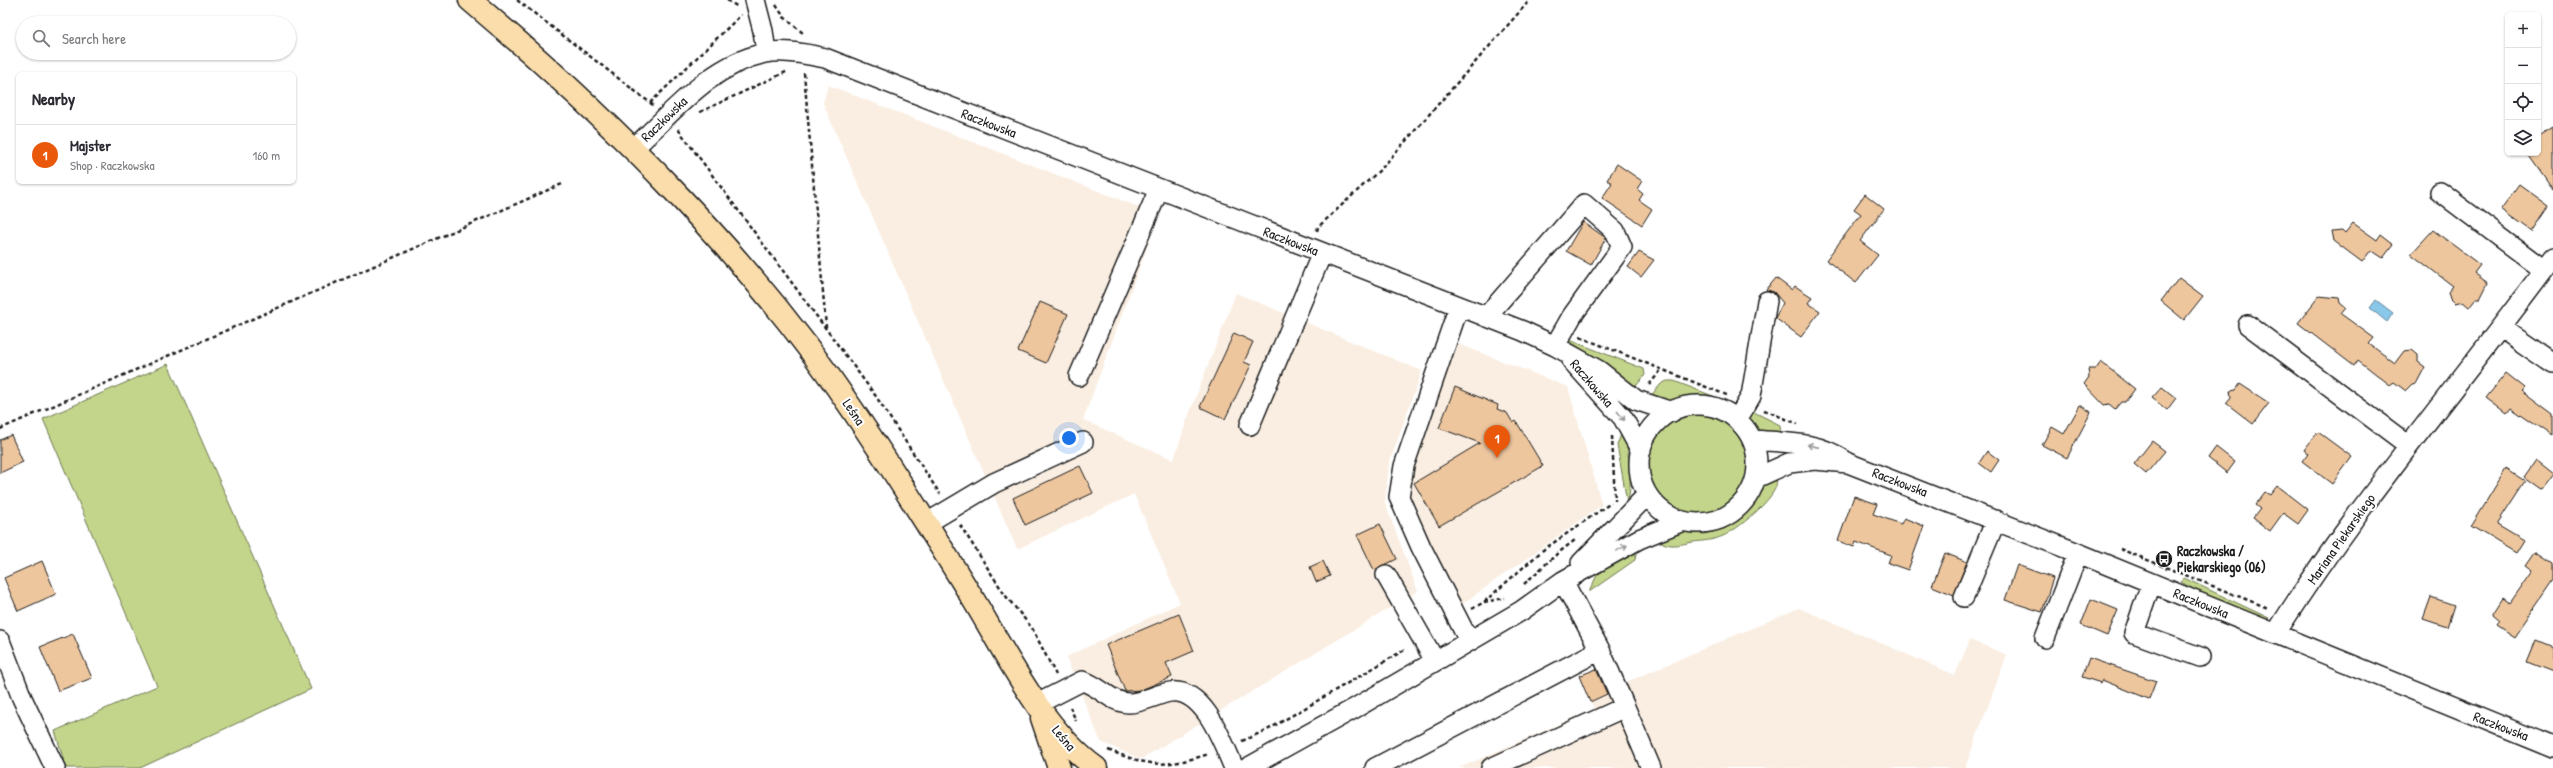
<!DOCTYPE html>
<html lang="en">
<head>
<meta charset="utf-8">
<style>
  body { margin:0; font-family:"Patrick Hand",sans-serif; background:#f7f7f7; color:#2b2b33 }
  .controls { position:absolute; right:12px; top:12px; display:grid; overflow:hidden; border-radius:6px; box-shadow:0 1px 3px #0004 }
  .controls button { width:36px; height:36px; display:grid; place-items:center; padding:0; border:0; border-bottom:1px solid #e1e1e2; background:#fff; color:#2b2b33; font:20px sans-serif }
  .you { position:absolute; left:1069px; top:438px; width:14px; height:14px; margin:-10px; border:3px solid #fff; border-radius:50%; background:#1a73e8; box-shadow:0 0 0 6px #1a73e833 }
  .badge { display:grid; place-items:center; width:26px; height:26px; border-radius:50%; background:#ea580c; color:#fff; font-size:13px; font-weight:700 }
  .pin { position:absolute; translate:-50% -33px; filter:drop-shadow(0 1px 2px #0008) }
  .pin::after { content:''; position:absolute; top:21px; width:14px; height:12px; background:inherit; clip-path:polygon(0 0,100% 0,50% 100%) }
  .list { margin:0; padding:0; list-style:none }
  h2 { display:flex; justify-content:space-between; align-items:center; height:52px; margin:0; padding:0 16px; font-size:17px }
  h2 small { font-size:13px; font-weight:400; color:#7c7c81 }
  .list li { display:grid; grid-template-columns:26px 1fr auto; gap:12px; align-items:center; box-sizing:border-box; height:60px; padding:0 16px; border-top:1px solid #e1e1e2 }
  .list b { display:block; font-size:15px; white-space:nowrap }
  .list p { margin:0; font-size:13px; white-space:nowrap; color:#7c7c81 }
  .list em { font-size:13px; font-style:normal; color:#7c7c81 }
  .icon { flex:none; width:22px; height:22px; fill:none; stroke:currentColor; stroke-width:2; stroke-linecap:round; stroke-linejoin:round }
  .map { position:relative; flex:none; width:2553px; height:768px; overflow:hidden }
  .search { position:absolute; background:#fff; box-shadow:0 1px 3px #0004; left:16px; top:16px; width:280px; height:44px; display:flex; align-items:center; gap:10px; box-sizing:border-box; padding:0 14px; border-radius:22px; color:#7c7c81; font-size:15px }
  .panel { position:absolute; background:#fff; box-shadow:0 1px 3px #0004; left:16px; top:72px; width:280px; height:112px; border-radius:6px }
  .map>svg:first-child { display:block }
  .built { fill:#faeee2 }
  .green { fill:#c2d58a; stroke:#6f7853 }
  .water { fill:#8ac8ea; stroke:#5e8398 }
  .building { fill:#eec69e; stroke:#1c1c1c }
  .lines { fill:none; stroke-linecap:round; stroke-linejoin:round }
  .minor-casing { stroke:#1c1c1c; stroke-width:22 }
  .major-casing { stroke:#1c1c1c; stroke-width:25 }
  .path { stroke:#1c1c1c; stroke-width:2.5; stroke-dasharray:4 3; stroke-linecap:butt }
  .minor { stroke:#fff; stroke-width:19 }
  .major { stroke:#faddab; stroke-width:22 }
  .oneway { stroke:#999 }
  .labels { text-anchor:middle; stroke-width:4; stroke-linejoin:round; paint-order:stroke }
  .street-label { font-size:14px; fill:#1c1c1c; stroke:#fff }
  .poi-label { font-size:14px; font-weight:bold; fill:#1c1c1c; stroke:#fff; text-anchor:start }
</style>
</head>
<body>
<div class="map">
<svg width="2553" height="768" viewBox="0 0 2553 768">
  <rect width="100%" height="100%" fill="#fff"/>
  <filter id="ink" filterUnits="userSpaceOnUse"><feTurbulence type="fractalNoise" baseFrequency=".025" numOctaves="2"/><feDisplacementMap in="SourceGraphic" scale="8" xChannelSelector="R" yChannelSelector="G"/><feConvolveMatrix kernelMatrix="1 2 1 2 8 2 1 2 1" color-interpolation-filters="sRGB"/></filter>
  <g filter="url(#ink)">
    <!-- built -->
    <path class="built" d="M828,85L1159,215L1083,420L1174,460L1186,422L1236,293L1422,371L1389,464L1385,503L1418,591L1141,759L1101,742L1066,657L1180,603L1134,494L1017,549L823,103Z
      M1456,343L1568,387L1602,505L1462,604L1405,498Z
      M1799,608L1955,675L1970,640L2007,655L1965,768H1459L1594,709L1589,698Z"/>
    <!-- green -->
    <path class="green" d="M1570,340L1644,369L1645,375L1632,391L1603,364L1569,341Z
      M168,364L311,689L140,768H66L55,731L157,686L43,419Z
      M1667,381H1674L1739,406L1735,408C1697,390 1685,403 1647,400L1661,384Z
      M1639 464a59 59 0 1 1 118 0a59 59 0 1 1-118 0Z
      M1752,411L1780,425L1781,437C1769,434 1754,432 1750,419Z
      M1623,429C1628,445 1634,487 1627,502L1617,445Z
      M1776,474C1776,478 1777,483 1776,486C1772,501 1737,530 1723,536C1714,540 1703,541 1693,542C1677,545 1666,549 1654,536L1680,531L1704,534L1724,529L1750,509L1765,484Z
      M1637,547L1635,560L1589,592L1597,575Z
      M2184,578L2269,618L2266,620L2212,600L2181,582Z"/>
    <!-- water -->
    <path class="water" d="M2376,300L2393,313L2387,322L2370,308Z"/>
    <!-- building -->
    <path class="building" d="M2553,126V190L2527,153H2538V136Z
      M1617,164L1642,181L1637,189L1643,194L1639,200L1652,209L1642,225L1602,198L1612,183L1607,180Z
      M2519,184L2549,206L2532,231L2501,209Z
      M1865,194L1884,209L1860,241L1878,255L1856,283L1826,260L1861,214L1854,209Z
      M1583,222L1606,238L1591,265L1566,251Z
      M2353,223L2377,240L2380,235L2393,245L2383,258L2371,250L2362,262L2334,241L2332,231L2342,230L2345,233Z
      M2433,230L2480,265L2474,273L2488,283L2480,299H2475L2469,307L2463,302L2455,304L2450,299L2448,292L2453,286L2411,254Z
      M1639,252L1654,260L1641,277L1628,267Z
      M1776,278L1792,290L1795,286L1812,297L1808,303L1820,311L1801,337L1775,318L1783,303L1774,292L1766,290Z
      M2179,278L2203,296L2184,320L2161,301Z
      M2319,296L2339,298L2340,303L2346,308L2341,314L2374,338L2369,344L2395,363L2404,351L2412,350L2418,355V362L2425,367L2416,384L2412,385L2406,391L2394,382L2390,385L2358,360L2354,366L2298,323Z
      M1040,302L1068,314L1046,363L1018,351Z
      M1234,333L1253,342L1244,362L1251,365L1225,419L1200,407Z
      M2101,362L2135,389L2125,402H2121L2115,409L2109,404L2104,405L2084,384L2089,377L2088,369H2096Z
      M2506,373L2525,388L2521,392L2553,416V436L2521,414L2520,415L2510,408L2506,413L2486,398Z
      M2240,384L2269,403L2253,424L2226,403L2231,397L2230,391L2236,390Z
      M1455,387L1498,405L1497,409L1507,413L1513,423L1516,421L1543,466L1439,526L1414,483L1480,443L1439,428Z
      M2162,387L2176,398L2167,410L2152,398Z
      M2080,405L2091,412L2067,458L2042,445L2052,427L2064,434Z
      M2318,432L2352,457L2332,484L2302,461L2308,453L2304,450Z
      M11,435L23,462L0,473V440Z
      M2152,441L2165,451L2146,474L2134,464Z
      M2216,447L2235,462L2227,473L2208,458Z
      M1987,451L1999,460L1991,472L1979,463Z
      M2535,460L2553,474L2541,490L2523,477Z
      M1080,466L1093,493L1025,525L1013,498Z
      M2506,469L2525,481L2497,524L2524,540L2516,553L2471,526Z
      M2277,486L2308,510L2298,524L2283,513L2270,531L2253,518L2260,509L2255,505L2265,492L2270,495Z
      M1854,496L1877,504L1873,514L1901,524L1904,518L1924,526L1908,570L1888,563L1891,555L1856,542L1854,547L1838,541Z
      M1380,524L1397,559L1374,570L1357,535Z
      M2535,552L2553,564V580L2514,637L2496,625L2499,621L2492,615L2503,598L2510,603L2533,570L2526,565Z
      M1945,553L1967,562L1954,595L1932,586Z
      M42,561L56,594L18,611L4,578Z
      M1323,561L1330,576L1316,582L1310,567Z
      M2017,565L2053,578L2042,612L2005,600Z
      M2431,597L2454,605L2447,627L2423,619Z
      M2091,599L2118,610L2107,636L2081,625Z
      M1179,614L1194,651L1166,663L1172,677L1141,690L1125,691L1106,645Z
      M73,634L92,678L58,691L40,647Z
      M2536,640L2553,647V672L2527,662Z
      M2089,658L2156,681L2149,699L2102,680L2101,683L2082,677Z
      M1596,669L1607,694L1590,702L1579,676Z"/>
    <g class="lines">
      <defs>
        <path id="minor" d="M755,0L763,31L766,52
          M633,149C673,112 710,65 765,53C783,49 807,54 825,58L1523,331L1555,346L1598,370L1636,400L1672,412
          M2440,192L2544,270
          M1459,306L1404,466L1399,497L1421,547L1469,641
          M1486,317L1584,204L1615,231L1622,247L1572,316L1555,346
          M2248,325L2408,445
          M2501,328L2553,364
          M1572,361L1623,418L1641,451
          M1079,376L1159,189
          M1639 464a59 59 0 1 1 118 0a59 59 0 1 1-118 0Z
          M1737,420L1751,396L1767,301
          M1250,425L1322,253
          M1753,440C1785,443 1816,441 1844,460
          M1756,478L1789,463L1815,460L1848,463L2078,553L2553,747
          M927,523L994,483L1083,442
          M1581,563L1647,495
          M1386,575L1435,661
          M1563,581L1600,650
          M2151,584L2134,633L2200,657
          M1964,597L1996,520
          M2276,633C2359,501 2461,383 2553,258
          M2045,638L2078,553
          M0,641L22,698L55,768
          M1037,704L1082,681C1099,685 1111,703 1129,703C1142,703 1157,694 1170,692C1204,687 1223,743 1234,768
          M1247,768L1357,707L1521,611L1563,581L1639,539L1683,521
          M1375,768L1600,650L1625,707
          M1491,768L1625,707L1651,768"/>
        <path id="major" d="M470,0C611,120 748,255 852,409C894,471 934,535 973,599C1007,655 1042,729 1096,768
          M1042,718L1059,768"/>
      </defs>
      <!-- minor casing -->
      <use href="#minor" class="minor-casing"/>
      <!-- major casing -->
      <use href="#major" class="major-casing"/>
      <!-- path -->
      <path class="path" d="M517,0L653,105
        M727,0L738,7
        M776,5L784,17L804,34
        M804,73L826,327
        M650,103L741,15
        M700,112L788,71
        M678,129L875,395L940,494
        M1317,231L1318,227L1381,169L1530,0
        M1580,337L1729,396
        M1649,385L1662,369
        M1764,410L1798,424
        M0,429L562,184
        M1612,436L1615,501
        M960,525L1005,595L1032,628L1056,675
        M2120,549L2268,608
        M1524,584L1558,553L1575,540
        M1484,602L1505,598
        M1472,609L1484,602L1543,550L1611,503
        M1070,707L1076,721
        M1242,741L1269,729L1406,649
        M1108,750C1152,767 1163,768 1209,754"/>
      <!-- minor -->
      <use href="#minor" class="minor"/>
      <!-- major -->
      <use href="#major" class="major"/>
    </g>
    <!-- one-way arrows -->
    <defs><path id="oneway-shaft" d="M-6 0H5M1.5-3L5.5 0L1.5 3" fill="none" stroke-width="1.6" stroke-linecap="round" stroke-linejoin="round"/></defs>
    <g class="oneway">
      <use href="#oneway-shaft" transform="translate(1621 416) rotate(52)"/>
      <use href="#oneway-shaft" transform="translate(1813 446) rotate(-167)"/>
      <use href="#oneway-shaft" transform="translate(1622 548) rotate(-29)"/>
    </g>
  </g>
  <!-- icons -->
  <defs>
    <symbol id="bus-disc" viewBox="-11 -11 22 22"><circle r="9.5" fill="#1c1c1c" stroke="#fff"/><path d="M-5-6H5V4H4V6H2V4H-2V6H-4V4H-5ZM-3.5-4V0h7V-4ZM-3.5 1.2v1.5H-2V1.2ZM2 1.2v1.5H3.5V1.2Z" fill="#fff"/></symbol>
  </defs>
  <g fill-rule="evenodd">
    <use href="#bus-disc" x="2154" y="549" width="20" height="20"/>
  </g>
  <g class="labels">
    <!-- street labels -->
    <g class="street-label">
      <text transform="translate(664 119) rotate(-44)" y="5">Raczkowska</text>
      <text transform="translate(989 123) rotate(21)" y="5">Raczkowska</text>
      <text transform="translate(1291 241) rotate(21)" y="5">Raczkowska</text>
      <text transform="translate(1592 383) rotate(49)" y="5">Raczkowska</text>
      <text transform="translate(854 412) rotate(56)" y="5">Leśna</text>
      <text transform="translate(1900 482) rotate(21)" y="5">Raczkowska</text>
      <text transform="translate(2341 539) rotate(-55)" y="5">Mariana Piekarskiego</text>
      <text transform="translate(2201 603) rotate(22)" y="5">Raczkowska</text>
      <text transform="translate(2501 726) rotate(21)" y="5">Raczkowska</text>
      <text transform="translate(1064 738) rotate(50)" y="5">Leśna</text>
    </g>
    <!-- poi labels -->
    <g class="poi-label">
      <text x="2177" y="556">Raczkowska /<tspan x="2177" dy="16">Piekarskiego (06)</tspan></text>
    </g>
  </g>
</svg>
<div class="controls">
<button>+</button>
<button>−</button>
<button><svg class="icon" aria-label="locate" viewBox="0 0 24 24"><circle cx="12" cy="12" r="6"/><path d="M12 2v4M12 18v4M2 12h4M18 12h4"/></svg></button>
<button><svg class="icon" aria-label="layers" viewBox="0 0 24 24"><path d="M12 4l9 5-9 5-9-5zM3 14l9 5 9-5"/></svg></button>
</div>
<div class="you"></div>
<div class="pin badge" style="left:1497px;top:458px">1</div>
<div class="search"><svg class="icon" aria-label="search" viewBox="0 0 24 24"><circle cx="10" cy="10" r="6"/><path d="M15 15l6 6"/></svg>Search here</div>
<section class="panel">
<h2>Nearby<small></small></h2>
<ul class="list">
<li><span class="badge">1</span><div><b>Majster</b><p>Shop · Raczkowska</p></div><em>160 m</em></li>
</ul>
</section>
</div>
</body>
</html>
